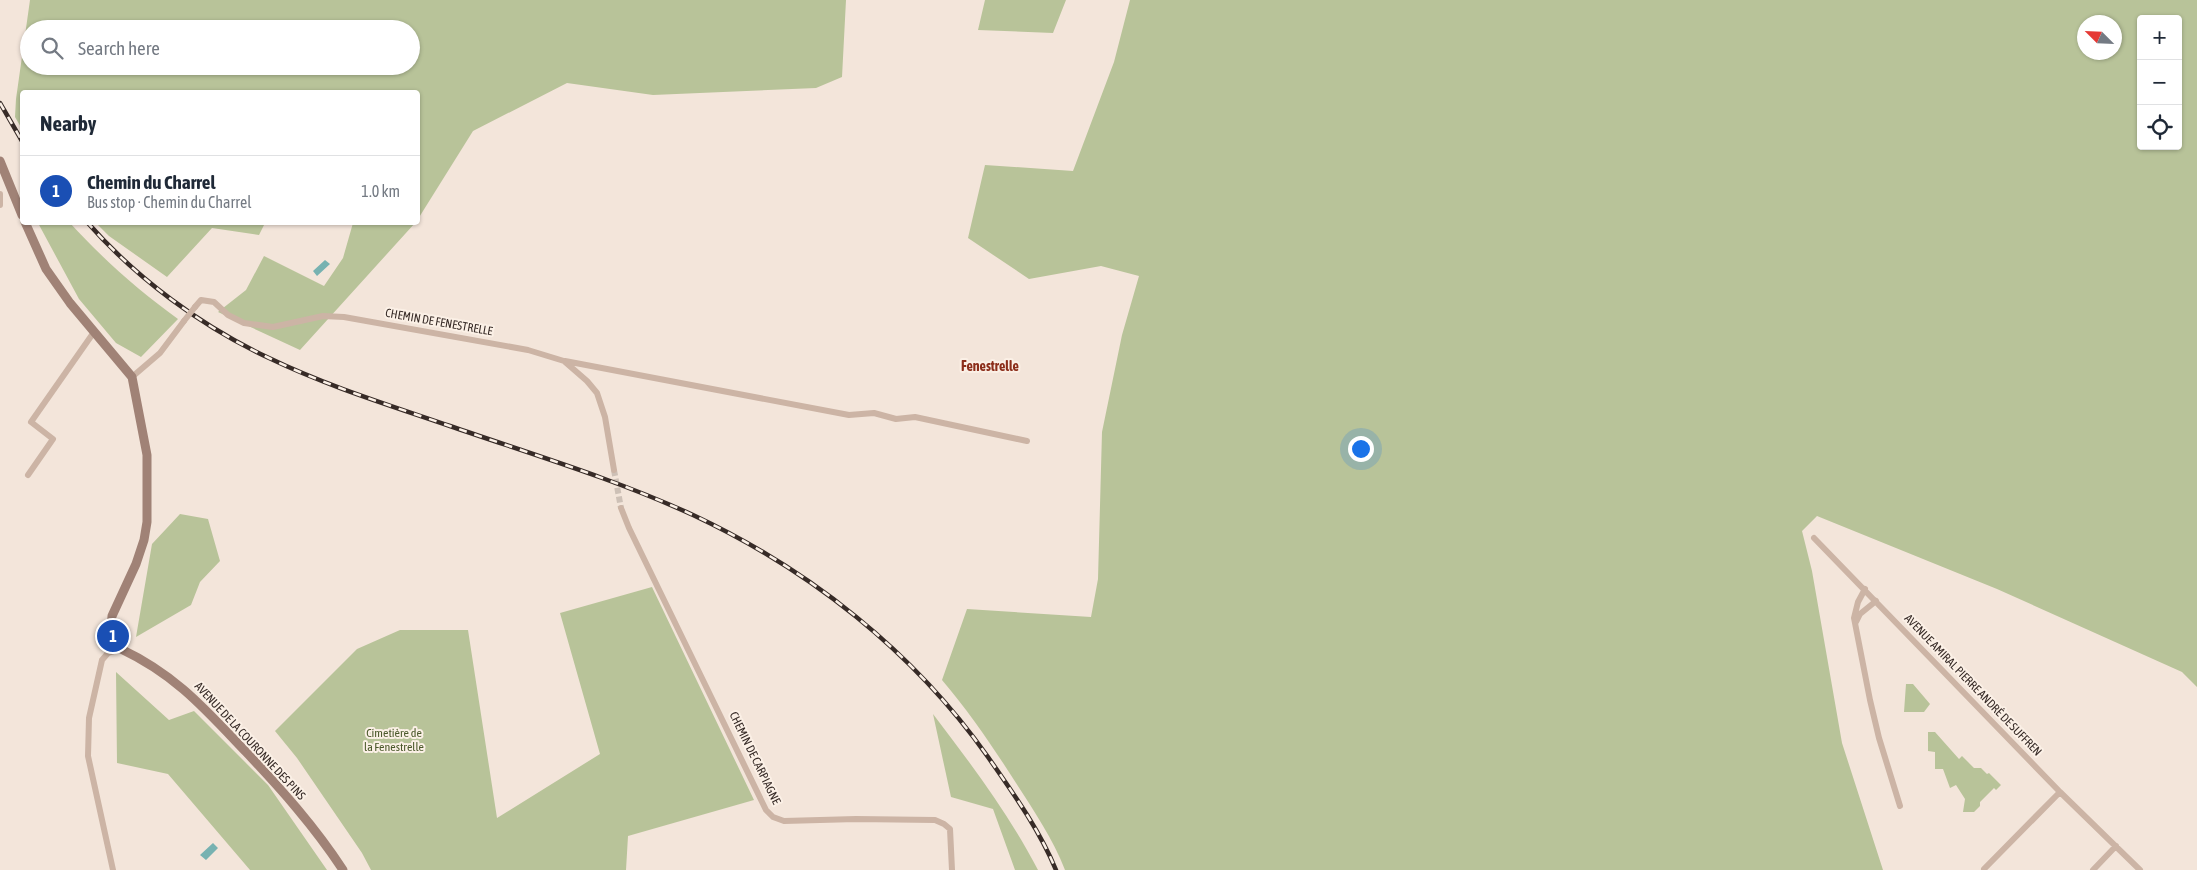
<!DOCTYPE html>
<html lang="en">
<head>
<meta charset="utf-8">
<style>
  body { margin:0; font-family:"Asap Condensed",sans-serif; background:#f2f2f3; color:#1f2937 }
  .controls { position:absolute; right:15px; top:15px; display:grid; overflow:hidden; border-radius:5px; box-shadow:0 1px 4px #0004 }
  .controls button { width:45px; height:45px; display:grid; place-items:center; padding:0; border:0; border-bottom:1px solid #e0e1e3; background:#fff; color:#1f2937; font:25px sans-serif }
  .compass { position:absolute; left:2077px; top:15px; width:45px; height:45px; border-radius:50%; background:#fff; box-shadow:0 1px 4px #0004; rotate:294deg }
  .you { position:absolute; left:1360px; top:448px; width:18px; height:18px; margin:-12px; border:4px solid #fff; border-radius:50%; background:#1a73e8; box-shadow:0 0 0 8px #1a73e833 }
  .badge { display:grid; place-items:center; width:32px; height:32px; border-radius:50%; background:#195b5b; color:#fff; font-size:16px; font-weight:700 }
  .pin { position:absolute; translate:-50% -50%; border:2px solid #fff; box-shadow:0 1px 5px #0006 }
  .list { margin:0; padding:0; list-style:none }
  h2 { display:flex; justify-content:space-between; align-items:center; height:65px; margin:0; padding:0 20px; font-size:21px }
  h2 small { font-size:16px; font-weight:400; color:#747a83 }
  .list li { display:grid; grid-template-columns:32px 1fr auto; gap:15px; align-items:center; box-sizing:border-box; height:70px; padding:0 20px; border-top:1px solid #e0e1e3 }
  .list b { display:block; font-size:19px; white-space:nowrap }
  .list p { margin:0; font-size:16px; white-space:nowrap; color:#747a83 }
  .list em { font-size:16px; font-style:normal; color:#747a83 }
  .icon { flex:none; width:28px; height:28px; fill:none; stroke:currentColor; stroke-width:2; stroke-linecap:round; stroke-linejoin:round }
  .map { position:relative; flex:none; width:2197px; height:870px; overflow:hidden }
  .search { position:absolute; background:#fff; box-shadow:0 1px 4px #0004; left:20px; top:20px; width:400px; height:55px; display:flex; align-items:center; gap:12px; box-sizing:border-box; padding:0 18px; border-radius:28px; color:#747a83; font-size:19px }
  .panel { position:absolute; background:#fff; box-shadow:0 1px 4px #0004; left:20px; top:90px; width:400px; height:135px; border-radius:5px }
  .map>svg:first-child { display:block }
  .green { fill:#b8c399; fill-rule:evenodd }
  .water { fill:#77b2b1 }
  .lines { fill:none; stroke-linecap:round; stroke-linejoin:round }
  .street-tunnel { stroke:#cdc0b6; stroke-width:6; stroke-dasharray:6 3; stroke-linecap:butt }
  .street { stroke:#ccb4a5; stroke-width:6 }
  .secondary { stroke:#a08276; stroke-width:9 }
  .rail-casing { stroke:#372b27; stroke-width:4.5 }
  .rail { stroke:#fbf0e6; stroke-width:2.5; stroke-dasharray:8; stroke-linecap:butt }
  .street-bridge { stroke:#ccb4a5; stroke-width:6 }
  .labels { text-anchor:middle; stroke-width:4; stroke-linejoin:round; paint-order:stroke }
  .street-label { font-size:12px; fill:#372b27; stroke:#fbf0e6 }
  .park-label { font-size:12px; fill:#495729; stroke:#fbf0e6 }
  .neighbourhood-label { font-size:14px; font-weight:bold; fill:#8c2e1a; stroke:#fbf0e6 }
</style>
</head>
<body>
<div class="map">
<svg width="2197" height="870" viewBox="0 0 2197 870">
  <rect width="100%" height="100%" fill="#f3e5da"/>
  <!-- green -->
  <path class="green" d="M30,0H846L842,77L816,88L653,95L567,83L473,131L418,219V92H22V129L15,117L16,99ZM29,29H411V66H29Z
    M985,0H1066L1053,33L978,30Z
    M1130,0H2197V687L2182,672L1997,589L1817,516L1802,531L1812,571L1842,743L1883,870H1065C1053,839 1034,811 1016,783C993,747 970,713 942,680L967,609L1091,617L1098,579L1102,432L1122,335L1139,276L1101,266L1029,279L968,238L985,165L1073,171L1114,62ZM2141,19H2178V146H2141ZM2084,22H2114V52H2084Z
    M38,223H70C103,259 138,290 178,319L141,357L116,343L79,299Z
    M96,223H265L259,235L212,228L167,277L109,236Z
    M353,223H415L300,350L218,312L246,290L264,256L324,286L343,258Z
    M180,514L208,519L220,561L200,582L191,605L136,637L152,544Z
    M652,587L754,800L628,836L626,870H371L362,853L297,758L275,731L357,649L400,630H468L497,818L600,754L560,613Z
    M116,672L169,720L194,711L268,785L327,870H250L168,774L117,763Z
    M1906,684H1913L1930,704L1924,712H1904Z
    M933,714C971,764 1009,814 1038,870H1015L993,809L951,797Z
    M1928,732H1935L1959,759L1962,756L1974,768H1981L1987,774L1989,773L2001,785L1996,790L1994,788L1980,802V806L1974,812H1963L1965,799L1956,785L1950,788L1943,769H1935V752L1928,751Z"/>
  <!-- water -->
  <path class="water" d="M325,260L330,264L317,276L313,271Z
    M213,843L218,848L206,860L200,855Z"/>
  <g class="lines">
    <!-- street-tunnel -->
    <path class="street-tunnel" d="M614,470L621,508"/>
    <!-- street -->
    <path class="street" d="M0,194V205
      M195,307L201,300L214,302L228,315L244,323L273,327L323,316L344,317L528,350L564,361L587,381L597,393L605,417L614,470
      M565,361L849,415L874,413L896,419L915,417L1027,441
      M132,377L160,353L184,321
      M28,475L53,439L31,422L94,332
      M621,508L629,528L766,810L773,817L784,821L856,819L935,820L944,824L950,829L952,870
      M1814,538L2060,792L2140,870
      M1865,589L1858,602L1854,618L1870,700L1879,738L1900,806
      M1856,622L1860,614L1876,601
      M1984,869L2060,792
      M113,870L88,756L89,718L102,660L108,653L121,649
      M2093,870L2116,846"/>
    <!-- secondary -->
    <path class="secondary" d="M0,161L22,215
      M25,222L46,269L70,303L132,377L147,455V522L144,540L136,564L112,616L111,629L121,649C176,675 205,709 246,752C281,789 315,827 343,870"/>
    <defs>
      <path id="rail" d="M0,103L22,141
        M87,222C137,279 201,326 269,358C327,386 389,405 450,426C531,454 615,479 693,515C810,570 913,651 988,757C1013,793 1039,829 1056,870"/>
    </defs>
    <!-- rail casing -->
    <use href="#rail" class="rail-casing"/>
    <!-- rail -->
    <use href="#rail" class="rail"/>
    <!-- street-bridge -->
    <path class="street-bridge" d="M184,321L195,307"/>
  </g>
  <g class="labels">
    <!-- street labels -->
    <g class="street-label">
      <text transform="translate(439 322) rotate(10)" y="4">CHEMIN DE FENESTRELLE</text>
      <text transform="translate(1973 685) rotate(46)" y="4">AVENUE AMIRAL PIERRE ANDRÉ DE SUFFREN</text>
      <text transform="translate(250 741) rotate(47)" y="4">AVENUE DE LA COURONNE DES PINS</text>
      <text transform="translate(755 758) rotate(64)" y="4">CHEMIN DE CARPIAGNE</text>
    </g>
    <!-- park labels -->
    <g class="park-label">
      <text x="394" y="737">Cimetière de<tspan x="394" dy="14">la Fenestrelle</tspan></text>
    </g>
    <!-- neighbourhood labels -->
    <g class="neighbourhood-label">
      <text x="990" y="371">Fenestrelle</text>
    </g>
  </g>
</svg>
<div class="controls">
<button>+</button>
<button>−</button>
<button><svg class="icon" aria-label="locate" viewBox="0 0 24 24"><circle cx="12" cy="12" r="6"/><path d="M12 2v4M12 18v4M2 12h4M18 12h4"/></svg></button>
</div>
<svg class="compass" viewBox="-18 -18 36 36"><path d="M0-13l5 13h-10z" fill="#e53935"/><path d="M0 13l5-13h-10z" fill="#747a83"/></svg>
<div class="you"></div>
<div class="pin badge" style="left:113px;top:636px;background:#1a4fb4">1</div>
<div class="search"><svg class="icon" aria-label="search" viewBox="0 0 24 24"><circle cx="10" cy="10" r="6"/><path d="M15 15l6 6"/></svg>Search here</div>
<section class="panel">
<h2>Nearby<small></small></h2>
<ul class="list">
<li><span class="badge" style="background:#1a4fb4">1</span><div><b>Chemin du Charrel</b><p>Bus stop · Chemin du Charrel</p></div><em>1.0 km</em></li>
</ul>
</section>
</div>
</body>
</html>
